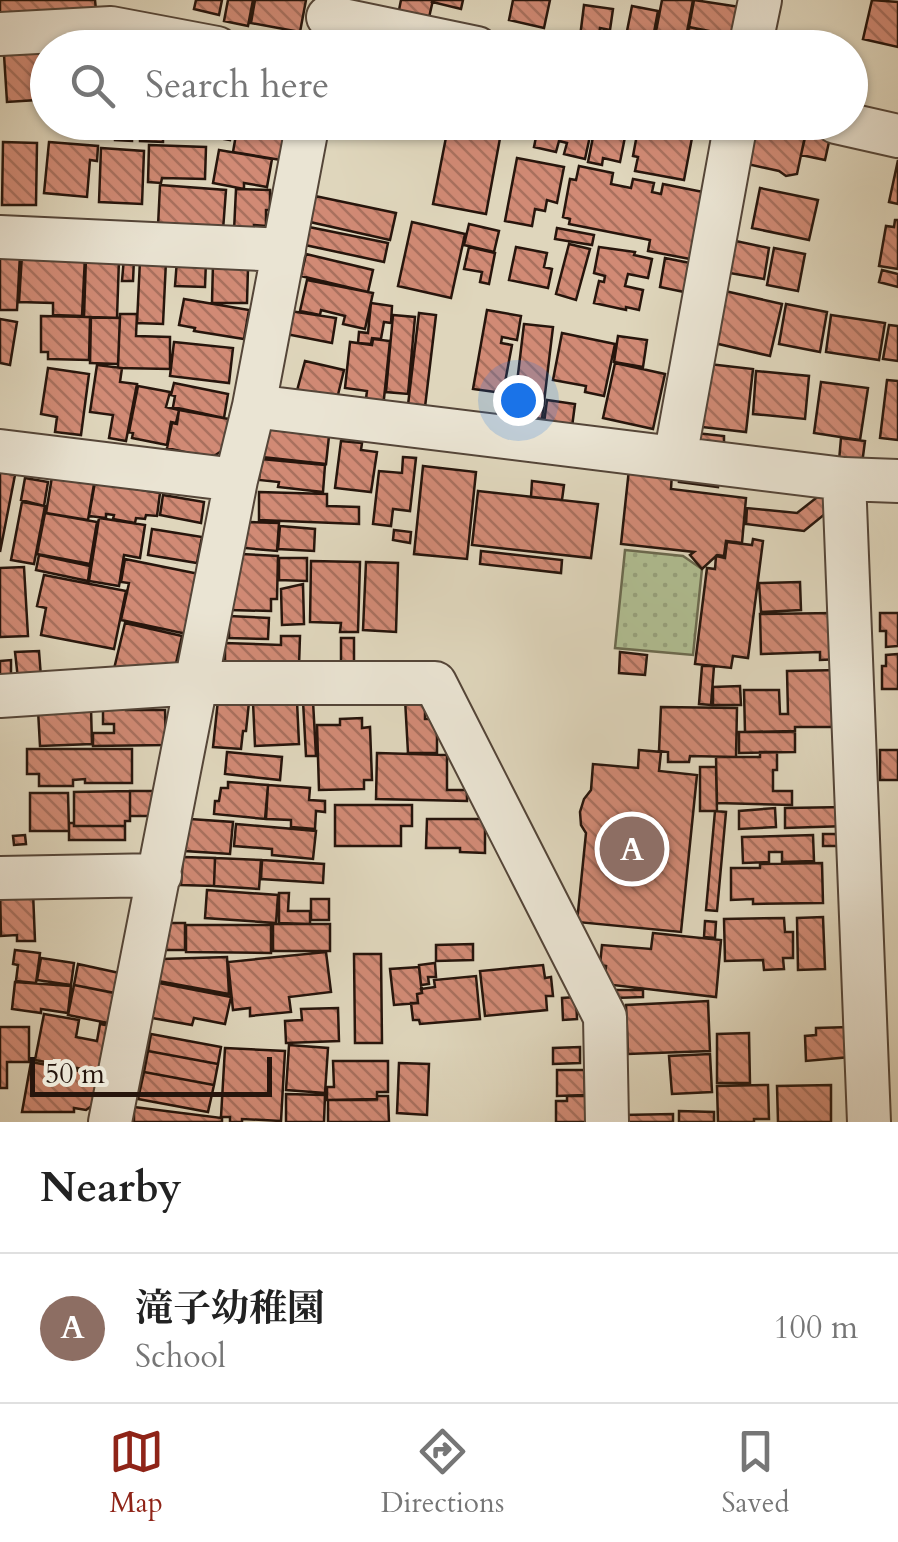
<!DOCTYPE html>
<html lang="en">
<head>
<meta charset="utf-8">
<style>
  body { margin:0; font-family:Cardo,"Noto Serif JP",serif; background:#f6f6f6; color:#222 }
  .scale { position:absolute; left:30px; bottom:25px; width:242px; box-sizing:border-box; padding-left:10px; border:5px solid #26150c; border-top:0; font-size:28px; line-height:35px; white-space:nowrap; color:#26150c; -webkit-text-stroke:8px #eae4d3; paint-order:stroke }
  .you { position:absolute; left:518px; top:400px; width:35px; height:35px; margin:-25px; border:8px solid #fff; border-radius:50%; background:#1a73e8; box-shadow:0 0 0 15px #1a73e833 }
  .badge { display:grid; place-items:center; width:65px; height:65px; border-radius:50%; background:#8f2418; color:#fff; font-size:32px; font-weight:700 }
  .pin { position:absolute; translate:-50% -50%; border:5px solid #fff; box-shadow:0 2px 10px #0006 }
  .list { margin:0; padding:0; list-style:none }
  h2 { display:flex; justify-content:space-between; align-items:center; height:130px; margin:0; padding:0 40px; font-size:42px }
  h2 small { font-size:32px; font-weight:400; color:#767676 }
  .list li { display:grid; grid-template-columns:65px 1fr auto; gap:30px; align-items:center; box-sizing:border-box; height:150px; padding:0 40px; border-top:2px solid #e0e0e0 }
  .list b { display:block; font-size:38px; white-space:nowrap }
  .list p { margin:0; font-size:32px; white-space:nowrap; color:#767676 }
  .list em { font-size:32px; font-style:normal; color:#767676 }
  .icon { flex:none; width:55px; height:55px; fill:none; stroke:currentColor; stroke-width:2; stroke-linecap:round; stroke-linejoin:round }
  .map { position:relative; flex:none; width:898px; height:1122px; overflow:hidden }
  .search { position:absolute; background:#fff; box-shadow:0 2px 8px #0004; left:30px; right:30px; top:30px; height:110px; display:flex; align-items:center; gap:25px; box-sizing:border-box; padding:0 35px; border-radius:55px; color:#767676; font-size:38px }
  .sheet { height:280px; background:#fff }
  nav { display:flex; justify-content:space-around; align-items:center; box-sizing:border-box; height:140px; border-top:2px solid #e0e0e0; background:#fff; font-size:28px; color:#767676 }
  nav a { display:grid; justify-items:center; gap:5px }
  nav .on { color:#8f2418 }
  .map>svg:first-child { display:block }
  .grass { fill:url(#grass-dots); stroke:#6b6a4f; stroke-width:2.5 }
  .building { fill:url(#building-back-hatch); stroke:#26150c; stroke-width:2.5 }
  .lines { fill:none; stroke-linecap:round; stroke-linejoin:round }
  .minor-casing { stroke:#544538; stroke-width:46 }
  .minor { stroke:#eae4d3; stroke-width:42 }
</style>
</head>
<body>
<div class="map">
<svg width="898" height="1122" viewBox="0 0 898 1122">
  <defs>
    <pattern id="grass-dots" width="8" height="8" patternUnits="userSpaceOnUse" patternTransform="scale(2.5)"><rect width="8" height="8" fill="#b0be92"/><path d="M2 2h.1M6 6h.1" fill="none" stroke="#97a27d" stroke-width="1.8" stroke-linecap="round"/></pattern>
    <pattern id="building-back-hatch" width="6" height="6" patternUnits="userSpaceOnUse" patternTransform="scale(2.5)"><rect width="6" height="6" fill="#d18a75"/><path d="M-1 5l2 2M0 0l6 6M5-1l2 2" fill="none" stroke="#a9705e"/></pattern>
  </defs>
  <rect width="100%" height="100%" fill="#dfd6bc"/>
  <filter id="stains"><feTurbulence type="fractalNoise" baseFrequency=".002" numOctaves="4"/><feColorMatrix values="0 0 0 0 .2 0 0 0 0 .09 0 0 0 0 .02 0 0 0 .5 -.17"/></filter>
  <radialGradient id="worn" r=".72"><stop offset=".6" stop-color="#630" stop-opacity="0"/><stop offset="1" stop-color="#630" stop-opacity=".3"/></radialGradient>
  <!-- grass -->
  <path class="grass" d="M625,550L683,556L702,569L693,655L615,648Z"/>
  <!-- building -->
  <path class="building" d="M0,0H95L96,10L0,16Z
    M196,0H222L219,15L194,9Z
    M228,0H253L248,26L224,21Z
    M255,0H306L300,32L251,23Z
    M401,0H433L428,22L398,15Z
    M433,0H463L461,9L432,2Z
    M513,0H550L544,28L509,20Z
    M662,0H693L684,48L653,47Z
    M694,0L740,7L734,36L689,27Z
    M872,0L898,2V47L863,39Z
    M584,5L613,9L610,30L600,28L598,48L579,45Z
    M632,6L658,11L652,43L648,42L647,48L624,46Z
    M689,27L734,37L731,48H685Z
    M41,52L43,94H37V100L7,102L4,55Z
    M61,122H84V132L60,131Z
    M88,122H112V132H88Z
    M140,122H163V142L140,141Z
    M167,122H202L201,131L167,128Z
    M204,122H234L230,140L201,135Z
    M449,122H503L486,214L433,204Z
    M539,122H593L585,159L564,154L567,143L559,141L556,152L534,147Z
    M596,122H628L620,162L603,158L602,165L588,162Z
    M645,122H695L684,180L635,171L638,157L633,156L638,129L643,130Z
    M238,123L285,131L281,160L233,152Z
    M768,123L789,127L788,132L805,136L797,174L786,176L779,171L743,163L751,124L766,128Z
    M115,129H132V141L115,140Z
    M807,129L831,133L825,160L801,155Z
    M3,142L37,143L36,205H2Z
    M49,142L98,146L97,161L90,160L87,197L44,193Z
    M149,145L206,147L205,179L162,178L161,183L148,182Z
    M101,148L144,151L142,204L99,202Z
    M219,150L272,159L267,187L244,183V189L213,183Z
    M517,158L564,167L557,203L547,200L545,211L535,209L532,226L505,221Z
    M898,160V204L889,202Z
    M579,166L613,173L611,184L631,188L633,179L654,183L652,192L661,194L663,184L703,192L690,259L648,251L650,240L569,224L570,219L563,217L570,179L576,180Z
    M160,185L226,190L223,230L158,226Z
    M760,188L818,200L809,240L752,228Z
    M236,189L270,190V210H266V226L254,225V232L234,231Z
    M315,196L396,213L390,240L310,222Z
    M895,220H898V269L879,266L886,226L894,227Z
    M412,222L465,234L451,298L398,286Z
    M469,224L499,231L494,252L464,245Z
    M309,227L388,243L384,262L305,245Z
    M557,228L594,235L592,245L555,239Z
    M731,240L769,248L764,279L724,272Z
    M569,244L590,249L576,300L556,294Z
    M469,247L495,253L489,284L480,282L482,272L464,269Z
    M516,247L547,253L544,267L552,269L548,288L509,280Z
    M599,247L635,252L634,255L652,259L648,278L628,274L625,286L643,290L639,310L626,307V310L594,303L599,281L604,282L605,276L594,273Z
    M774,248L805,254L798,291L767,285Z
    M0,254L20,255L17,310H0Z
    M306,254L373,270L368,292L301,276Z
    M22,255L85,257L82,316L53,315V303L19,302Z
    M86,257L119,259L117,318L84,317Z
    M124,258L134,259L133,281H122Z
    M665,258L690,263L684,292L660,287Z
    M140,260L166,261L163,324L137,323Z
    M177,260L206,261L205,287L175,286Z
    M213,263L248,268L247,303H212Z
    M882,270L898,274V287L879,282Z
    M307,280L373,293L365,329L343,324L345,316L321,310L320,315L300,311Z
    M725,291L782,304L770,356L710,342Z
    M184,299L249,310L244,339L194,331L195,328L179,325Z
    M371,303L392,306L391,323L384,322L381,339L372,338L371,344L358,343L359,332L368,333Z
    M786,304L827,312L820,352L779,344Z
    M487,310L521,316L517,340L502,337L501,343L512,345L503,393L473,389Z
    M290,311L336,318L332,343L286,334Z
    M419,313L436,315L425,407L408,405Z
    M120,314H137L136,336L170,337V369L118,368Z
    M393,315L415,317L408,394L386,392Z
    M831,315L885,323L879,360L826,352Z
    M41,316L90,317L89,360L48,359V352H41Z
    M91,317L120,318L118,364L90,363Z
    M0,319L17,322L10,365L0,363Z
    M524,324L553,327L542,419L532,418L535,393L516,391Z
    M889,325L898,326V361L883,359Z
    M562,333L615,344L604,396L585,392L586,386L553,380Z
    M618,336L647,340L643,367L614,362Z
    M373,339L390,341L383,408L365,406L367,391L345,388L350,342L372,345Z
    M174,342L233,348L229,383L170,376Z
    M305,361L344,370L335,407L295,398Z
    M615,363L665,374L653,429L603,418Z
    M700,363L753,369L746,432L693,426Z
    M97,365L122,368L120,382L137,384L126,441L109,438L113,415L90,412Z
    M48,368L89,374L81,435L55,432L57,417L41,414Z
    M756,371L809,376L805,419L753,414Z
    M887,380L898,381V440L880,438Z
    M821,382L868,388L860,440L814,433Z
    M174,383L228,394L224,418L173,407L175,396L171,395Z
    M138,386L170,392L166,407L179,410L176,423L171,422L167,445L132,438L133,433L129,432Z
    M547,400L575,404L572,427L544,423Z
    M179,410L229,419L223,450L211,458L167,448L172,423L177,424Z
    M266,429L329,436L326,464L262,457Z
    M696,433L724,436V447L694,444Z
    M841,438L865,441L862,464L839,461Z
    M341,441L362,443L361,450L377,452L371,492L335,488Z
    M403,457L416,458L410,511L393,509L391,526L373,524L379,471L402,473Z
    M261,459L325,465L323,492L278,487L279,482L259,480Z
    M423,466L476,472L467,559L414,554Z
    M629,469L672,473L671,489L746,498L742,543L726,541L724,556L717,555L702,569L690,555L694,552L621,544Z
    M0,472L15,475L0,552Z
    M680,475L719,480L718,487L679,482Z
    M52,477L94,484L88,520L46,513Z
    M25,478L48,482L44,506L21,500Z
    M532,481L564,485L562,500L531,497Z
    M95,482L160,493L157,516L146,515L145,519L136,518L135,523L113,519L114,515L106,514V518L89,516Z
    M478,491L598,504L591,558L472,545Z
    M825,491L836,505L804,531L746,524L747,508L797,513Z
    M259,492L327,494V506L359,507V524L259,520Z
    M163,495L204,502L201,523L160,515Z
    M22,502L45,506L34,564L11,560Z
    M45,513L97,522L90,564L37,554Z
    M99,518L145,525L140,558L124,555L119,586L89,581Z
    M249,522L279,523L277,551L244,548Z
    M280,526L315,529L314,551L278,549Z
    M152,529L202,537L197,563L148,555Z
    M394,530L411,532L410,543L393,540Z
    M753,539L763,541L748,658L733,656L731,668L695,664L707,568L715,569L716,556L725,558L727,542L752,545Z
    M481,551L562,560L561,573L480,564Z
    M241,554L278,556L277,599H271V611L230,610Z
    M39,555L90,566L88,581L36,570Z
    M279,558H307V581L279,580Z
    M125,559L199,574L187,634L121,620L129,583L121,582Z
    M311,561L360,562L358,632H340L341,623L310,622Z
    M366,562L398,563L396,632L363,630Z
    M24,567L28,636L0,637V568Z
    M44,575L126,591L114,649L41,635L46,608L37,606Z
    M800,582L801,610L761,612L759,583Z
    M303,584L304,624L282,625L281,589Z
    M834,613L842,659L820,660V652L761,654L760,614Z
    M880,613H898V646L886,647V631H880Z
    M229,616L269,618L268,639L229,638Z
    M125,623L182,636L175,668L114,669Z
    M281,636H300L299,666L225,663V643L281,645Z
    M341,638H354V664H341Z
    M39,651L41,677L18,679L15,652Z
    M620,652L647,655L645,675L619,673Z
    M898,654V689H882V666H886V655Z
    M11,660V677H0V661Z
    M702,666H714L711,705L699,704Z
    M842,670V727H795V731L745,732L744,690H779L780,714H788L787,671Z
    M740,686L741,705H713V687Z
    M405,699H425V719H437V753H408Z
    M218,700L249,702L246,731H243L241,749L213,747Z
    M297,701L299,744L255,746L253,702Z
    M303,701H313L316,756H306Z
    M103,705H126V710H165L166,745L93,746V733H114V724H103Z
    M661,707L737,708L736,757L690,756L689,762H668V752L659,751Z
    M91,708L92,744L40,746L38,710Z
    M362,718V728L370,727L372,780H364V789L319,790L317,725H340V719Z
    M739,732H795V752L739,753Z
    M27,749H132V783H85V779L73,780V786H39V774H27Z
    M639,750L661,752L659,771L697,775L681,932L577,922L586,833L581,825L580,812L584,799L591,790L593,764L638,768Z
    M880,750H898V780H880Z
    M227,752L282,757L280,780L225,774Z
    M760,752H777V770H773V791H792V805L717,803L716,757H760Z
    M377,753L447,755V790H467V801L376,799Z
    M700,767H716L717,811H700Z
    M228,782L268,785L265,819L214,814L215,801H219L221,788H228Z
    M268,785L310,788L309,800L325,801V812L316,811L315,829L291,827V820L266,819Z
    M130,791V821H125V826H74V792Z
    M130,791H154V816H130Z
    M30,793H68L69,831H30Z
    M335,805H412V826H401V846H335Z
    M847,807V826L785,828V808Z
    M775,808L776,827L739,829V811Z
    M715,811L726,812L717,911L706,910Z
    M190,819L233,822L230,854L185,851Z
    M427,819H485V853L460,852V848H426Z
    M69,823H74V826H125V840H69Z
    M236,824L316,831L313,859L272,855V849L234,846Z
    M823,834H845V846H823Z
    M25,835L26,844L14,845L13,836Z
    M813,835L814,861L782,862V852H769V862L743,863L742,837Z
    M183,857L215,858L214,886L181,885Z
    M215,858L261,860L259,889L214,886Z
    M262,860L324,864L323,883L261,879Z
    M822,863L823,903L753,904V899L731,900V868H760V864Z
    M0,889L33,892L35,941H17V935L1,936Z
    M207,890L278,895L276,923L205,918Z
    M279,893H289L288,911H310V924L279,923Z
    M311,899H329V920H311Z
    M823,917L825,969L798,970L797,918Z
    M784,918L785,932H793V958H783L784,969L764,970L763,960L725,961L724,919Z
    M705,921L716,922L715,938L704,937Z
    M165,923H185V950H166Z
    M273,924H330V951H273Z
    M186,925H271V953L186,952Z
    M653,933L721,940L716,997L604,984L606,966L600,965L602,945L651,949Z
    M473,944V960L436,961V945Z
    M15,950L40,953L36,983L16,981L18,965L13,964Z
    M326,952L331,992L289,997L291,1012L250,1016V1008L233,1010L228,962Z
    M354,954H381L382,1043H355Z
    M227,957L229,994L158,981L162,959Z
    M41,958L74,963L71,985L37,980Z
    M435,963L436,977H428L429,984L421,985L419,965Z
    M78,964L124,974L120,994L74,985Z
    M543,965L545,978L551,977L553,996H546L547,1010L485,1016L480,971Z
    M419,967L422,993L417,994L418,1003L394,1005L390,969Z
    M476,976L480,1019L420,1024L419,1020H413L411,1003H418L417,994L422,993L421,989L435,987L434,980Z
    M15,982L71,986L68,1013L41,1009V1013L12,1009Z
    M159,983L231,997L225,1024L194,1018L192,1025L152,1018Z
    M74,985L119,994L113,1024L68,1015Z
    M615,990H643V997L615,998Z
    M576,997L577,1019L563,1020L562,998Z
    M708,1001L710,1051L628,1054L626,1005Z
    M338,1008L339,1041L286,1043L285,1021L302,1020L301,1009Z
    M44,1014L79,1020L76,1037L97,1041L100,1024L111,1026L103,1073L35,1060Z
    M0,1027H29V1062H7V1088H0Z
    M849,1027L850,1057L806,1061L805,1036L816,1035V1028Z
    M749,1033L750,1083H717V1034Z
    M151,1034L221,1047L218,1064L148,1051Z
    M289,1045L328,1048L325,1093L286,1090Z
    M580,1047V1063L553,1064V1048Z
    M225,1048L285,1051L281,1121L242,1119V1122H230V1117H221Z
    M148,1051L218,1064L214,1085L144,1072Z
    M710,1054L712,1092L672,1094L669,1056Z
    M333,1061H388V1092H377V1099L327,1100V1087H334Z
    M31,1062L101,1075L96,1103L86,1110L74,1108V1112H22Z
    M399,1063L429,1064L427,1115L397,1113Z
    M557,1070H584L585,1095L557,1096Z
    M144,1072L214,1085L208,1112L138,1099Z
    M768,1085L769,1119H754V1122H718L717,1086Z
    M831,1085V1122H778L777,1086Z
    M286,1094L325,1095L324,1122H286Z
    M377,1096H388L389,1122H328V1100H377Z
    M567,1096H588V1122H556V1101H567Z
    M134,1107L222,1118V1122H134Z
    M679,1111L714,1112V1122H679Z
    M673,1114V1122H622V1115Z"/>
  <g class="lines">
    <defs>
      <path id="minor" d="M328,17L477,48
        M0,34L111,28L217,48
        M750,48L760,0
        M836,122L898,136
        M0,237L284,250
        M254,406L844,479L898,481
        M0,451L236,480
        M675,458L736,122
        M844,479L869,1122
        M0,696L197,683H435L605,1017L607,1122
        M0,878L160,875
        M110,1122L236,480L254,406L308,122"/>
    </defs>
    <!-- minor casing -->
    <use href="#minor" class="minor-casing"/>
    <!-- minor -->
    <use href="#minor" class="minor"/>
  </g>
  <rect width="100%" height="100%" filter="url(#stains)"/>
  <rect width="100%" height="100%" fill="url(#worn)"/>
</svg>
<div class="scale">50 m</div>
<div class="you"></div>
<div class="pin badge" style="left:632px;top:849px;background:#8d6e63">A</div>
<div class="search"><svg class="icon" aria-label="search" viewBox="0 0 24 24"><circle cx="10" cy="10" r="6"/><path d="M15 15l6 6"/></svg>Search here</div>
</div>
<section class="sheet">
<h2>Nearby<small></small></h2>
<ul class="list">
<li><span class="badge" style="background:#8d6e63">A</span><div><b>滝子幼稚園</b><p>School</p></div><em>100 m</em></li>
</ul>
</section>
<nav>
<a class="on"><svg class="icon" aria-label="map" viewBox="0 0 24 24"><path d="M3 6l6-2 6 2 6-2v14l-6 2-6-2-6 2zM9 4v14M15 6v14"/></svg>Map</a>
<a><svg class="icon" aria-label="directions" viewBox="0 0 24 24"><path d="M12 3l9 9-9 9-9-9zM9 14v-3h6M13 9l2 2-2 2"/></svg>Directions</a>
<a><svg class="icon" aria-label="saved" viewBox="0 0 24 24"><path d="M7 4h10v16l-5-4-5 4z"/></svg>Saved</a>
</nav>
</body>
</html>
